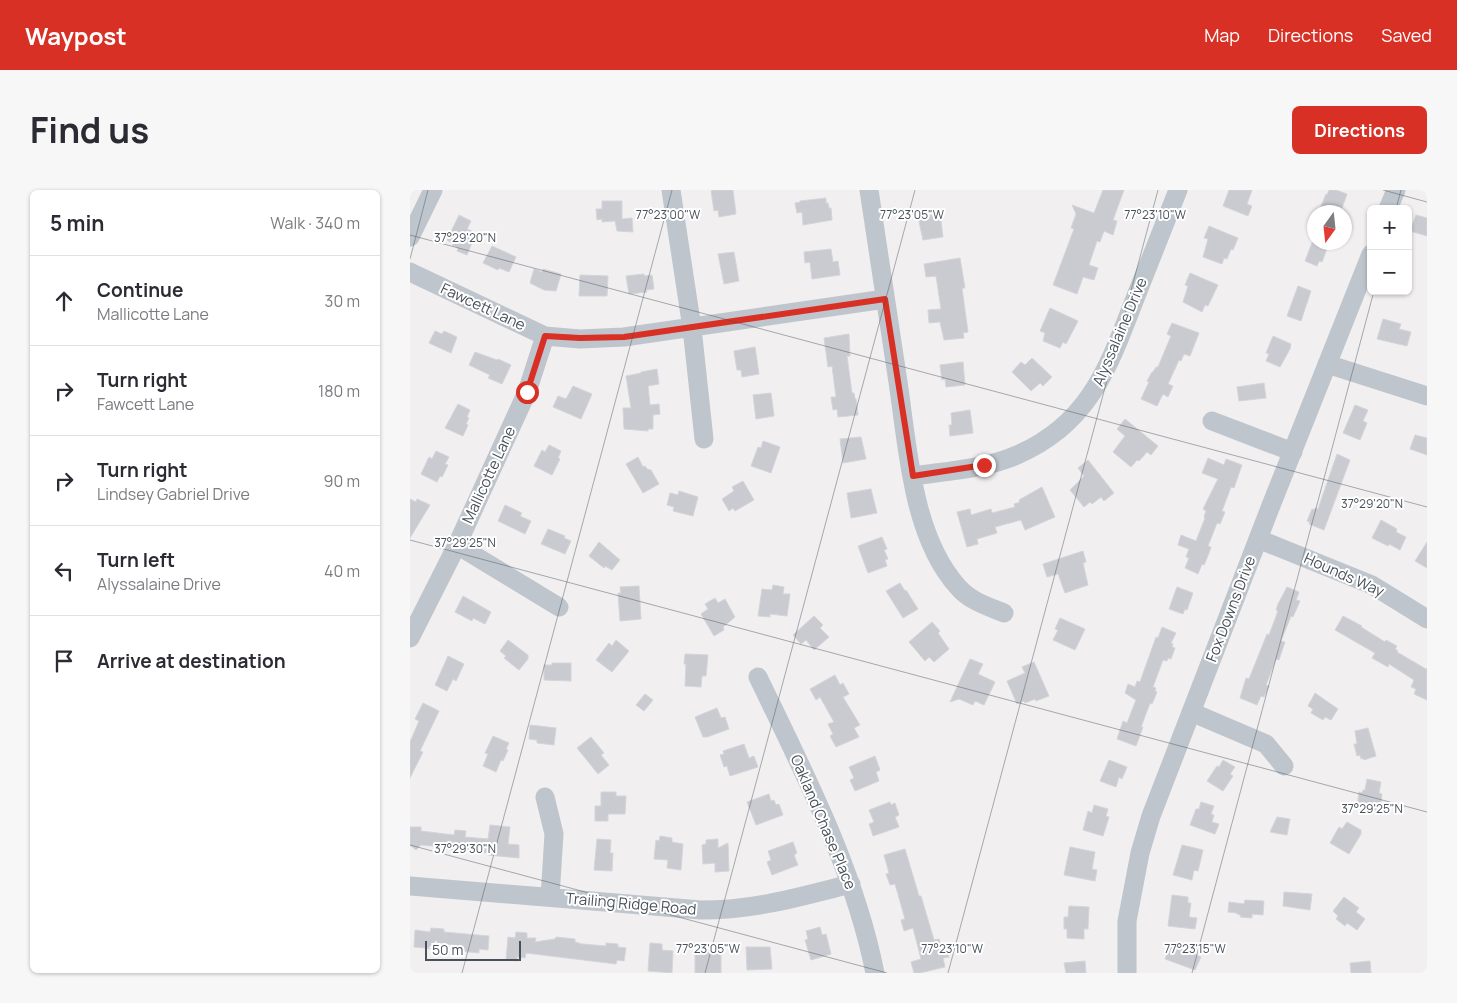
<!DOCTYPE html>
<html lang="en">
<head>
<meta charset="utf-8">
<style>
  body { margin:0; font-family:Manrope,sans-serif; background:#f7f7f7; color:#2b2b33 }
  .controls { position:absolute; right:15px; top:15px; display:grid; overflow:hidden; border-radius:8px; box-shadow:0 1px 4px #0004 }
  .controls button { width:45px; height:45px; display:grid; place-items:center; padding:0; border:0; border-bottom:1px solid #e1e1e2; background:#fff; color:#2b2b33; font:25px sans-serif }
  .compass { position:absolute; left:897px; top:15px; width:45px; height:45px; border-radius:50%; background:#fff; box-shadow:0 1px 4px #0004; rotate:195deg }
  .scale { position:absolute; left:15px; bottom:12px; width:96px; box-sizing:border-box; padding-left:5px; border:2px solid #48515a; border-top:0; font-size:14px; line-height:18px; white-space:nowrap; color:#48515a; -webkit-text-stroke:4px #fff; paint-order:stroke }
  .stop { position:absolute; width:15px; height:15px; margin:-11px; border:4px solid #d93025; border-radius:50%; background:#fff }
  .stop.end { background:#d93025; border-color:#fff; box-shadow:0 1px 5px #0008 }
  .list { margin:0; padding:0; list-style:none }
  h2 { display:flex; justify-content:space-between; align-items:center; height:65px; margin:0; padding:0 20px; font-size:21px }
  h2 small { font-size:16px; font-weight:400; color:#7c7c81 }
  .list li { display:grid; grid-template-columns:32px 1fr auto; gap:15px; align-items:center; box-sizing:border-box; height:90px; padding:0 20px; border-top:1px solid #e1e1e2 }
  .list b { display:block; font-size:19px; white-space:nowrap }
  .list p { margin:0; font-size:16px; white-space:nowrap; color:#7c7c81 }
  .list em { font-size:16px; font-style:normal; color:#7c7c81 }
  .icon { flex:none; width:28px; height:28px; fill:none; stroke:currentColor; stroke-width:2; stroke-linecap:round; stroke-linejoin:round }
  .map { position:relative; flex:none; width:1017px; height:783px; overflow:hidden; border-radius:8px }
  header { display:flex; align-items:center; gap:30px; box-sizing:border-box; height:70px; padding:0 25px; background:#d93025; color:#fff }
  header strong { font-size:24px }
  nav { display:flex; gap:28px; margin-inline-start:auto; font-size:18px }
  .intro { display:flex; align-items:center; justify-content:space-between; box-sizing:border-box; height:120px; padding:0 30px }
  h1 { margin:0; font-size:35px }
  .button { padding:12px 22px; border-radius:8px; background:#d93025; color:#fff; font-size:18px; font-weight:700 }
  main { display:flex; gap:30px; padding:0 30px }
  aside { flex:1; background:#fff; border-radius:8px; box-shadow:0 1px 4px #0004 }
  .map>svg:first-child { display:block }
  .building { fill:#c9cbd1; stroke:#d3d5da }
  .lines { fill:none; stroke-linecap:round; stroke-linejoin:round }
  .minor { stroke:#bec5cc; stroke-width:19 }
  .route { stroke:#d93025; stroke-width:6 }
  .ticks { fill:none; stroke:#48515a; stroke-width:1; stroke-opacity:0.45 }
  .labels { text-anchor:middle; stroke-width:4; stroke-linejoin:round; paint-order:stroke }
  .street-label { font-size:15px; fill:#48515a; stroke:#fff }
  .ticks-label { font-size:12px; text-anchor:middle; fill:#48515a; stroke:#fff; stroke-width:4; stroke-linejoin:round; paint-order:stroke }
</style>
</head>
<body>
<header>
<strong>Waypost</strong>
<nav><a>Map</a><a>Directions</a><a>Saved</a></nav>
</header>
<div class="intro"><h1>Find us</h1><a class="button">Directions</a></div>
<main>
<aside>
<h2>5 min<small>Walk · 340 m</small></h2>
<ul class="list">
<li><svg class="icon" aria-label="ahead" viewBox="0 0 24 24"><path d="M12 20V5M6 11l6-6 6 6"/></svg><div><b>Continue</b><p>Mallicotte Lane</p></div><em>30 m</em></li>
<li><svg class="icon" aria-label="right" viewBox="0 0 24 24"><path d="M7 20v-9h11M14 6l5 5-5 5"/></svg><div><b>Turn right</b><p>Fawcett Lane</p></div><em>180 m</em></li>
<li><svg class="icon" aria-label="right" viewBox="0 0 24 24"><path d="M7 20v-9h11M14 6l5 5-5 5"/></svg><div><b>Turn right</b><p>Lindsey Gabriel Drive</p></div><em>90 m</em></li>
<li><svg class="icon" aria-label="left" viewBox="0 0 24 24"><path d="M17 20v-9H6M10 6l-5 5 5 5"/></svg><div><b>Turn left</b><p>Alyssalaine Drive</p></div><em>40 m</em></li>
<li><svg class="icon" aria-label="arrive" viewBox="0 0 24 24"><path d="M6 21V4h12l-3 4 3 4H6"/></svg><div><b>Arrive at destination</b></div></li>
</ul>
</aside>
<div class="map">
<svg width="1017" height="783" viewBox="0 0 1017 783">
  <rect width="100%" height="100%" fill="#f1efef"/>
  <!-- building -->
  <path class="building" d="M304,0H323L326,24L309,27L308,20L304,21L301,1Z
    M693,0H714L703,30L707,31L703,45L694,41L690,52L687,51L679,75L688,78L684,90L673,87L667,104L643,95L664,39L661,38L666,24L662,15L684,23Z
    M819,0H842L837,14L842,16L838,26L813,16Z
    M919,0H926L937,4L932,18L929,16L927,22H919L910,19L916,4L917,5Z
    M416,8V13H418L419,18H421L422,30L393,35L392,22L387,23L385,13L390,12V11Z
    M192,11H212V29L222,28L223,42L207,41L205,31L192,32V29L187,30L186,19H192Z
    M530,23L533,47L513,50L508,27Z
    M49,25L61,31L57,39L66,43L57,65L47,61L48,58L42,55L43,54L37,50Z
    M1006,25L1017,28V46L1000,41Z
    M799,36L828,48L823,60L821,59L817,69L814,68L812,74L793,67L798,49L794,48Z
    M903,50L904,52L918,56L912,72L909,71L907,76L895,71Z
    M82,56L106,67L99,82L89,78L88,80L73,73Z
    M421,59L423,72L428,71L430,85L402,89L400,72L395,73L394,62Z
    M324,62L329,91L314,94L308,64Z
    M550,68L555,98H552L558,142L553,143L554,148L534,150L530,132L519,133L518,120L531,119L526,86L516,87L514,74Z
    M124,79L132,82L133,79L151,84L146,101L134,100L120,93Z
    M780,83L808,95L798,116L795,115L792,122L773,112L778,96L775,95Z
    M234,84V86L242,85L244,99L236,100L237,102L219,104L216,86Z
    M170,85L198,86L197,106H169Z
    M888,96L901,101L891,131L877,126Z
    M640,118L668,131L656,154L653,152L650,158L633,151L635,143L630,141Z
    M973,129L991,134L989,139L1001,142L997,156L967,149Z
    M762,133L789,143L780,166L774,164L771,171L769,170L758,194L763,196L758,207L753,204L747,216L731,209L739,192L737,191L742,182H743L746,177H748L761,146L757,144Z
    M25,141L32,144L34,141L47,147L41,163L19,153Z
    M439,144L440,166H437L442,203H444L445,209H446L448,225L428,227L427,219L423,220L421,207H426L422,176L418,177L414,148Z
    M863,146L881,154L880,159L870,177L856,171L859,164L856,163Z
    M345,157L349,184L332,187L331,180H327L324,161Z
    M65,162L87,170L88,169L101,175L92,194L78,188L80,185L59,175Z
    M622,168L642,187L633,196L630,193L621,201L602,182L611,172L615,175Z
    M553,172L555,195L536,197L535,189L532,190L530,175Z
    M247,179L249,194L238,196L240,215L249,214L250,224L243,225V239H238V241L214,239L213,218H221L216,186L231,183V182Z
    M854,193L856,208L829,211L827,197Z
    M163,196L182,204L171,229L143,217L148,206L156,209Z
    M361,203L364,226L346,229L343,205Z
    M48,214L60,220L57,227L59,228L56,234L58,235L53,246L35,238Z
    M945,215L958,220L953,231L957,233L950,250L933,243Z
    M560,220L563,243L540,246L539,235H542L541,223Z
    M715,229L748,256L741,265L737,262L729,271L727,270L721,277L703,262L715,246L707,239Z
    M1005,245L1017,248V265L1000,259Z
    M451,247L456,269L433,273L430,249Z
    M353,251L370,257L361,283L341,276L348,257L351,258Z
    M139,255L151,261L148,268L150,269L142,285L124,276L132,260L135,262Z
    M26,261L39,267L35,274L38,275L32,287L30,286L27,292L11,284L19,267L22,269Z
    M927,264L940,270L914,340L899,334L900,332L897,331L902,319L904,320L905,318L908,319Z
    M228,267L233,277L235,276L237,279L241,280L249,294L233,303L216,274Z
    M798,268L814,275L816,269L832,275L824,298L821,297L812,321L815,322L810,334L807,333L798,356L801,357L799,363L794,375L792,374L788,384L775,378L779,368L776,367L779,359L768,355L771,345L786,351L795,328L794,327L796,321L793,319L808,289L792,283Z
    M678,270L704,303L694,311L691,307L682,314L680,312L674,317L660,300L674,286L668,278Z
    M333,291L344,310L325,321L323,318L319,321L312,309L324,301L322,297Z
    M632,297L645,327L615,340L611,330L585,337L587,343L567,349L568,354L557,357L547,322L560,319L561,325L581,319L582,323L605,317L604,314L610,312L609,310Z
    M461,299L467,323L441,328L437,303Z
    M269,301L288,307L283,326L263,321L264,317L257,315L260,303L268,305Z
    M0,309L6,312L7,309L20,315L0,348Z
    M95,315L112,323L110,326L121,331L115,344L88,331Z
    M971,330L987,339L986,342L996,347L990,360L979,354L978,356L962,348Z
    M138,339L155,346L154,348L161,351L155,364L131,354Z
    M472,347L477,359L474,360L478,369L475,370L477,376L458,383L448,356Z
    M189,352L210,370L202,380L195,376L194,378L179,366Z
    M1017,352V378L1005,371Z
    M673,361L676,372L673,373L678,395L655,403L648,384L637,387L633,374Z
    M490,393L495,401L496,400L508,419L493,428L476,401Z
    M363,395L374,397L373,404H380L377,426L360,424V427L348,426L352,399L362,400Z
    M229,396L231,429L210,431L208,403H211L210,397Z
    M767,397L783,403L777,420L775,419L773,424L759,419Z
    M877,397L889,402L886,410L890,411L883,427L881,426L871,451L875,452L869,470L866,469L856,495L859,496L854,507L851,506L847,515L830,508L836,488L839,489L857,444L859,445L868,421L866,420L868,414Z
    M53,406L81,422L75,434L63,428L62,431L45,422Z
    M305,408L308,413L315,409L325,427L313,437L314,440L304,446L291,424L298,419L295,414Z
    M404,426L413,435L410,438L419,447L404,460L396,450L391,454L383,445Z
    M933,426L952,436L951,437L975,452L976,450L987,456L985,459L988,461L987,462L1016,479L1017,478V510L1004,504L1006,499L1001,497L1004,490L979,474L978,477L962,468L965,463L925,440Z
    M650,428L675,439L665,460L643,450L648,440L645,439Z
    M522,432L530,441L528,443L539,459L524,472L519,467L515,471L499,452Z
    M752,437L766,443L761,453L763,454L762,457L765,458L761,469L758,468L757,471L753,470L743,497L746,498L745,501L747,502L742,514L740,513L731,537H733L726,556L707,549L713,531L717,533L726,510L715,503L718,494L725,497L727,491L730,492L746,447L748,448Z
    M98,450L118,465V469L109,480L94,468L96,466L90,461Z
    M206,450L219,461L202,482L186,470L199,453L202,456Z
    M275,464L298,465L296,486H292L291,497L275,496L276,474H274Z
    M38,466L54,474L46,491L43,489L37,501L25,495Z
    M560,469L573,474L568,484L585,492L574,515L565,511L563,515L549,509L540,512Z
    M624,472L639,506L626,511L625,509L615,513L614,511L607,514L597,491L615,483L612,477Z
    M142,473H161V491L134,490V475H142Z
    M425,485L430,495L433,493L439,504L433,507L450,535L444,538L449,547L426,557L420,546L423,544L418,534L424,532L410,507L406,510L400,499Z
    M905,503L928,519L921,530L915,527L913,530L901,523L903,519L898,516Z
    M235,504L243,510L234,521L226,515Z
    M13,513L29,521L10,561L13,562L0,588V552L9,531L5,529Z
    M307,518L311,528L315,527L319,539L297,547H293L285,527Z
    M120,535L146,538L144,555L127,553V550L119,549Z
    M958,538L966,566L954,570L953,568L951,569L950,565L947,566L944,554H947L945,541Z
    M83,546L99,553L96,559L98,560L93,571L91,570L86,582L73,576L78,564L75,563Z
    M181,547L194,563L191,565L199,575L188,584L167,558Z
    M334,554L339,568L344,566L348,577L320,586L317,576L314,577L310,565L314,564L313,561Z
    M465,566L470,580L466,582L469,591L445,601L440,590L444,588L439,577Z
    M699,570L717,577L712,589L709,587L706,597L690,591Z
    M813,570L825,577L820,584L823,586L813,601L797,591L807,576L809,577Z
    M957,589L971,592L969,603L972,604L970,621L947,618L949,602L952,603L953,600H955Z
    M191,602H206V606H216L215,624H198V631H185V616H191Z
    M359,604L361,611L364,610L366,615L369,614L373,625L346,635L337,612Z
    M480,612L481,615L485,613L489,625L485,627L489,637L463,646L459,634L464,632L459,620Z
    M791,612L804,616L801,624L804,625L802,632L809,634L805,644L780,635L786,619H789Z
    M684,615L698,619L696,626L699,627L693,646L673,640L678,621L682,623Z
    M867,627L880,629L877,645L860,642Z
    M937,632L951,640V644L939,664L920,653L929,637L932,639Z
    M80,635L100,637L98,654L109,655V668L78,665V663L33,659V657L11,655L6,660L0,655V637H11V641L44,645L45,640L56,641L55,647L78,649Z
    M250,646L262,648V652L273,654L271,680L257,678L258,670L244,669L246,650L249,651Z
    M187,649L201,650L200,663H203L202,681L184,680Z
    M308,649V658L318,653L319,681L305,682V673L293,674L292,655L296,654V650Z
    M383,652L387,663L384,665L388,675L362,685L357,672L361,670L358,661Z
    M772,655L793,660L788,681L784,680L782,690L763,685Z
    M660,657L685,662L682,679L687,680L685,691L654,685Z
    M495,659L509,706H511L524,750L529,749L531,756L536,755L539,767L533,768L535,777L510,783H504L501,772L511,769L503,738L494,741L491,730L495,729L485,694L480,695L476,684L479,683L474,665Z
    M874,702L902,704L900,720L873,716Z
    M762,705L778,707V713H781L779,727L787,728L785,739L758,736Z
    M934,707L949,718L946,722L955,729L947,740L937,733L935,736L926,729L928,726L923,721Z
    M835,710L854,711L853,725L842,724V728L830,727L831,725L827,724V723L818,722L819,712L834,714Z
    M659,716L679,717L678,739H674V749L657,748V739H654V727H658Z
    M410,737L412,745L416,744L421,764L401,770L395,750L398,749L396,741Z
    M21,738L34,739V742L79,746L78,760L69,759V763L50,761L51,756L27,753L26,759L4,757L5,740L20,742Z
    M106,742L117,743V748H126L125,752L145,749L146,747L165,749V752L172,754L196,756V753L208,754V757L216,758L214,771L207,770L206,774L116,763L115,768L107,767V771L96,770L98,747L105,748Z
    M240,753L252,754V760L263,761L262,783L238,781Z
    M761,754L791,767L785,780L755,769Z
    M336,757H360L362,779L337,780Z
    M285,758H298V762H311V783H285Z
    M675,771L676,783H656L654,773Z
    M960,771L961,783H941L940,773Z"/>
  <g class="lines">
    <!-- minor -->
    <path class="minor" d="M261,0L282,138L294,249
      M459,0C469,64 478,128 488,192C498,258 502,346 548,397C560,411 577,416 594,423
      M978,19L986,0
      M0,47L23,0
      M0,82L135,146L170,149L214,147L475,109
      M917,174L1017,206
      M802,231L883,262
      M503,286C537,281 575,279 607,265C681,233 699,175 726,106C740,71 754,35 768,0
      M848,349L962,395L1017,429
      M47,355L149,417
      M0,448L47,355L117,202L135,146
      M348,487C394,583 444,678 465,783
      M781,522L856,554L874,576
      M135,607L144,644L140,707
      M0,696L291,720C345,720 389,707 441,694
      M717,783V731L730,663L741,626L860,318L961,64"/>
  </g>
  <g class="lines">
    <!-- route -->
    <path class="route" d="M117,202L135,146L170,148L214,147L475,109L503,286L574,275"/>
  </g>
  <!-- ticks -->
  <path class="ticks" d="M973,0L1017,12M986,19L991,0M0,45L1017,317M0,69L18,0M0,350L1017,622M0,655L477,783M52,783L262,0M295,783L505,0M538,783L748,0M782,783L964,101"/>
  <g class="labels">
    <!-- street labels -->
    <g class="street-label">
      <text transform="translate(73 117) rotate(25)" y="5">Fawcett Lane</text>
      <text transform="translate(710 142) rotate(-67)" y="5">Alyssalaine Drive</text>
      <text transform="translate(79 285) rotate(-65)" y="5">Mallicotte Lane</text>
      <text transform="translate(934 385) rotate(24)" y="5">Hounds Way</text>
      <text transform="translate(821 419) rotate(-69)" y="5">Fox Downs Drive</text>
      <text transform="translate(413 632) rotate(67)" y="5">Oakland Chase Place</text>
      <text transform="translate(221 714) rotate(5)" y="5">Trailing Ridge Road</text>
    </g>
  </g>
  <g class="ticks-label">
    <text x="258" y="29">77°23'00"W</text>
    <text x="502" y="29">77°23'05"W</text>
    <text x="745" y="29">77°23'10"W</text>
    <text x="55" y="52">37°29'20"N</text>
    <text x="962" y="318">37°29'20"N</text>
    <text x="55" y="357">37°29'25"N</text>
    <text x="962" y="623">37°29'25"N</text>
    <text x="55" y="663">37°29'30"N</text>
    <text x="298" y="763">77°23'05"W</text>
    <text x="542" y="763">77°23'10"W</text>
    <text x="785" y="763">77°23'15"W</text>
  </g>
</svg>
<div class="controls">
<button>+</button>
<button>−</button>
</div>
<svg class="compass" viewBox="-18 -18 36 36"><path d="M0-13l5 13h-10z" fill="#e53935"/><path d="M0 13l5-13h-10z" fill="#7c7c81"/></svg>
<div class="scale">50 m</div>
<div class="stop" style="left:117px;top:202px"></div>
<div class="stop end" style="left:574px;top:275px"></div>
</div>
</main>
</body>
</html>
